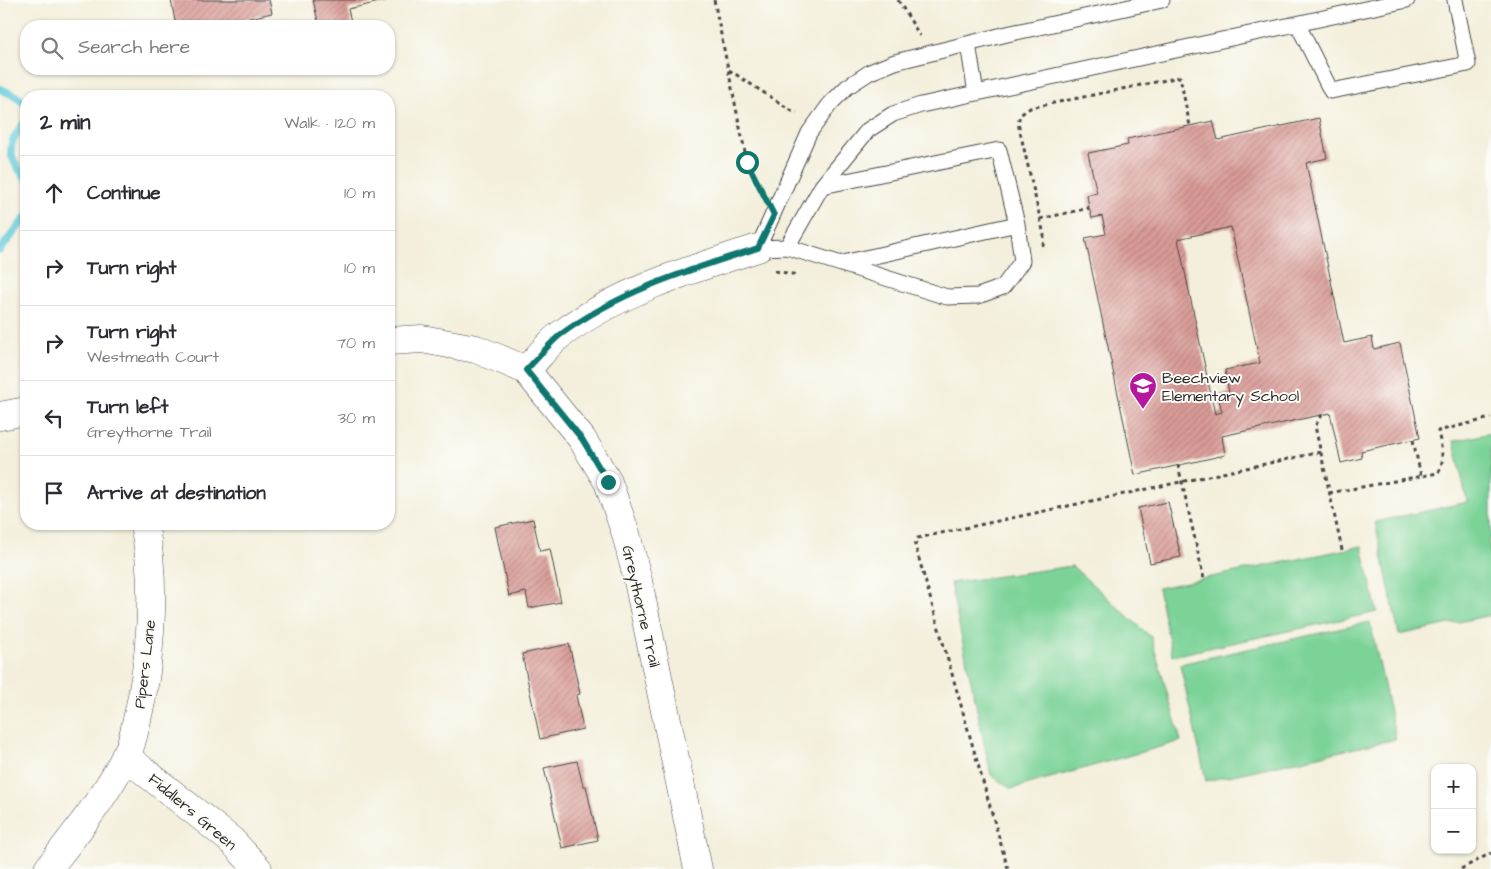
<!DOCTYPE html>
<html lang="en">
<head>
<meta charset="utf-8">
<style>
  body { margin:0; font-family:"Architects Daughter",sans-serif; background:#f7f7f7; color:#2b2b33 }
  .controls { position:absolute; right:15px; bottom:15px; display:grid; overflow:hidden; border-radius:10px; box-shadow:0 1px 4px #0004 }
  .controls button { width:45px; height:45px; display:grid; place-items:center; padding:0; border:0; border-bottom:1px solid #e1e1e2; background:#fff; color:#2b2b33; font:25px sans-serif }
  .stop { position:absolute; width:15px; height:15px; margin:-11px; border:4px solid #0f766e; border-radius:50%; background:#fff }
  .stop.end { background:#0f766e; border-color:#fff; box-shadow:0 1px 5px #0008 }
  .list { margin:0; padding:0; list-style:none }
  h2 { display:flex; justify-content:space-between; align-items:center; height:65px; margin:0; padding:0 20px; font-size:21px }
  h2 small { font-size:16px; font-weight:400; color:#7c7c81 }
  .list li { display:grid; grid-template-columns:32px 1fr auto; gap:15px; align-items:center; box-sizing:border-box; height:75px; padding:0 20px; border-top:1px solid #e1e1e2 }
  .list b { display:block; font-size:19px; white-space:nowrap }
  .list p { margin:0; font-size:16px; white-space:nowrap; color:#7c7c81 }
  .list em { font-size:16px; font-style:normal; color:#7c7c81 }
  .icon { flex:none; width:28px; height:28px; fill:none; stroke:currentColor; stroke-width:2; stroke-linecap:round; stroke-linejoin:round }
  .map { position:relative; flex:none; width:1491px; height:869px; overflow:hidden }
  .search { position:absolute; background:#fff; box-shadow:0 1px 4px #0004; left:20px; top:20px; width:375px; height:55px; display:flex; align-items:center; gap:12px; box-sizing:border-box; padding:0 18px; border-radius:20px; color:#7c7c81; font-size:19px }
  .panel { position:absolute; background:#fff; box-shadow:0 1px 4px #0004; left:20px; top:90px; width:375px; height:440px; border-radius:20px }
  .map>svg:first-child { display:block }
  .green { fill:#7bd398; stroke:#537f62 }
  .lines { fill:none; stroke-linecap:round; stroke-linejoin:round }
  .stream { stroke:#5fc9da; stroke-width:8 }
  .building { fill:url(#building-hatch); fill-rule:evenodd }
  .service-casing { stroke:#494846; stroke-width:17 }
  .minor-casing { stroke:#494846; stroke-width:29 }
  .path { stroke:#494846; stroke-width:3; stroke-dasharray:4 4; stroke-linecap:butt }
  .service { stroke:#fff; stroke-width:15 }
  .minor { stroke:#fff; stroke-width:28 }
  .route { stroke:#0f766e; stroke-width:6 }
  .labels { text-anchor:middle; stroke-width:4; stroke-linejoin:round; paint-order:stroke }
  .poi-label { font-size:16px; fill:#2b2b2b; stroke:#fdfcf7; text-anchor:start }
  .street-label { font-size:16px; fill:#2b2b2b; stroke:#fdfcf7 }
</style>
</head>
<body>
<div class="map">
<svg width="1491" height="869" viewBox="0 0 1491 869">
  <defs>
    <pattern id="building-hatch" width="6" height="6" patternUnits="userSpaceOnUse" patternTransform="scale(1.25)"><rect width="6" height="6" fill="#da9b98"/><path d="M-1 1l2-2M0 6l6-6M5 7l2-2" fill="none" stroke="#b17f7c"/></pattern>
  </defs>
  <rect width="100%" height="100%" fill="#fdfcf7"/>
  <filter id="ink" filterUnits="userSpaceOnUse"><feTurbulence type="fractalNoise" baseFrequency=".02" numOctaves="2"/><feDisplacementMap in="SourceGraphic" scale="10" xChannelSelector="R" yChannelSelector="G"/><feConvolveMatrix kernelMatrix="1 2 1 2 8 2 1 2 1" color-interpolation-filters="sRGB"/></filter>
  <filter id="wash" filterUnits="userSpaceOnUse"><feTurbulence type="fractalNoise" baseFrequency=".0096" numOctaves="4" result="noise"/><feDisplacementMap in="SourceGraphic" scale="20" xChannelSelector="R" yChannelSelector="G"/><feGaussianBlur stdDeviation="1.12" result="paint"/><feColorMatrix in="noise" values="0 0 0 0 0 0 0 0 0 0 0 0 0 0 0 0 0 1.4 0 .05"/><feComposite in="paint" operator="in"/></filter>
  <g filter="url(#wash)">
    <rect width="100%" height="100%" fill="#f3efdc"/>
    <!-- green -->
    <path class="green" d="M1491,433V539L1488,540L1491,554V615L1399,635L1375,522L1467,502L1454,441Z
      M1362,546L1377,612L1172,656L1158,588Z
      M1072,566L1151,637L1181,741L1011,789L991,775L950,583Z
      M1370,622L1396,739L1206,781L1180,664Z"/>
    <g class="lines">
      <!-- stream -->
      <path class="stream" d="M0,89L16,96L26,105
        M26,121C6,144 6,155 26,178
        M0,250L26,217"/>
    </g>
    <g id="blocks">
      <!-- building -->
      <path class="building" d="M171,0H269L272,13L245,19L247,26H176Z
        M313,0H384L385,1L348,9L352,26H319Z
        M1319,118L1327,158L1306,163L1344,343L1372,337L1374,349L1400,343L1420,438L1361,451L1362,458L1341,463L1330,413L1222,436L1225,455L1135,475L1085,238L1106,234L1102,216L1092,218L1089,208L1087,195L1097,193L1088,153L1128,145L1127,139L1213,121L1218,140ZM1231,227L1260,363L1225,370L1229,393L1218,395L1222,412L1215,414L1178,239Z
        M1168,502L1181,557L1150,563L1138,508Z
        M533,519L540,551L550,549L561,602L529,608L526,592L509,596L495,527Z
        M569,644L580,694L576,695L583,729L540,739L522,654Z
        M577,761L583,786H586L598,840L562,848L544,768Z"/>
    </g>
  </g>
  <g filter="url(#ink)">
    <use href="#blocks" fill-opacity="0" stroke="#494846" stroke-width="1"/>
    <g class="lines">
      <defs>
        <path id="service" d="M1298,25L1331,91L1468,64L1455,0
          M968,44L976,93
          M822,186L999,150L1017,224L1022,261L1003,287L978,296L947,297L787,247L758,248L809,133L830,104L847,87L870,72L895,62L1007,34L1162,0
          M787,247L822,186L868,130L893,114L921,105L1407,0
          M843,263L1017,224"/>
        <path id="minor" d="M389,341L422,339L476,349L526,370L582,439L608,482L626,534L638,581L698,869
          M526,370C537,359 548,344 560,335C619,291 689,270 758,248
          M0,416L26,411
          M125,756L232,841L258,869
          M48,869C77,831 108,794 129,749C132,742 134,732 136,724C151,664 157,584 144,524"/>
      </defs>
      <!-- service casing -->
      <use href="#service" class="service-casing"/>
      <!-- minor casing -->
      <use href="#minor" class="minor-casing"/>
      <!-- path -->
      <path class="path" d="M714,0L747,162L761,190
        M898,0L920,36
        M729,70L792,111L797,112
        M1040,219L1089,208
        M1043,246L1044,235L1018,123L1020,115L1030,108L1180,77L1190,126
        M775,271L798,275
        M1322,415L1315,426L1342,550
        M1413,440L1421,476
        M1178,465L1204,579
        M1329,493L1438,473C1446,463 1440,442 1438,431L1491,418
        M1008,869L915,545L918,538L1321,452
        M1461,869L1491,853"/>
      <!-- service -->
      <use href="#service" class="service"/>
      <!-- minor -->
      <use href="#minor" class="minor"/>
    </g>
  </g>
  <g class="lines" filter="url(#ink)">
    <!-- route -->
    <path class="route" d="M608,482L582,439L526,370C537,359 548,345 560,335C619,291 689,270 758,248L774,215L747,162"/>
  </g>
  <!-- icons -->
  <defs>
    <symbol id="school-pin" viewBox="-11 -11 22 30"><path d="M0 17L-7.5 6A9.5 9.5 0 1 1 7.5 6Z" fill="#b5179e" stroke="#fdfcf7"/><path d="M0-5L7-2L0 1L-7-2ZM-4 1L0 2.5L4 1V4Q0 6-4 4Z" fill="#fff"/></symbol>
  </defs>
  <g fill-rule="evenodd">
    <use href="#school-pin" x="1127" y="370" width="32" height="43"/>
  </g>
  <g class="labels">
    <!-- poi labels -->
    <g class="poi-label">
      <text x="1162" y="383">Beechview<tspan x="1162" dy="18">Elementary School</tspan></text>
    </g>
    <!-- street labels -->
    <g class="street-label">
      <text transform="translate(642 606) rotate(77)" y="6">Greythorne Trail</text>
      <text transform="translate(144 664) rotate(-83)" y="6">Pipers Lane</text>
      <text transform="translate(193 811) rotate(40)" y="6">Fiddlers Green</text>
    </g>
  </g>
</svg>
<div class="controls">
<button>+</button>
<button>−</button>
</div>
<div class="stop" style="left:747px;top:162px"></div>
<div class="stop end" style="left:608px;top:482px"></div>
<div class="search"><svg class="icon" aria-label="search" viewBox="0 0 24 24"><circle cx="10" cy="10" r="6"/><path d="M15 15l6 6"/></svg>Search here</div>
<section class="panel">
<h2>2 min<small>Walk · 120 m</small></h2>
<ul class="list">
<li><svg class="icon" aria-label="ahead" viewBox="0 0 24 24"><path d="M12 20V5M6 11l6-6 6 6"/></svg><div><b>Continue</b></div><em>10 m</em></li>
<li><svg class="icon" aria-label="right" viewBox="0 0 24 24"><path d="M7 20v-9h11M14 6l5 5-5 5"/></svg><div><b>Turn right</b></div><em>10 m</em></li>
<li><svg class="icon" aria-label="right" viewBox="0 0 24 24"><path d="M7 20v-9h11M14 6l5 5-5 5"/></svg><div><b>Turn right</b><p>Westmeath Court</p></div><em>70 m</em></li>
<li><svg class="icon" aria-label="left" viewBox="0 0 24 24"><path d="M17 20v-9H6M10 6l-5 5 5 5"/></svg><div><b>Turn left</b><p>Greythorne Trail</p></div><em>30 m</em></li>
<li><svg class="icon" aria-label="arrive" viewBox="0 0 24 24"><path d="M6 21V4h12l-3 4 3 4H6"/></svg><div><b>Arrive at destination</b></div></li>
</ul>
</section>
</div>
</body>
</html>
